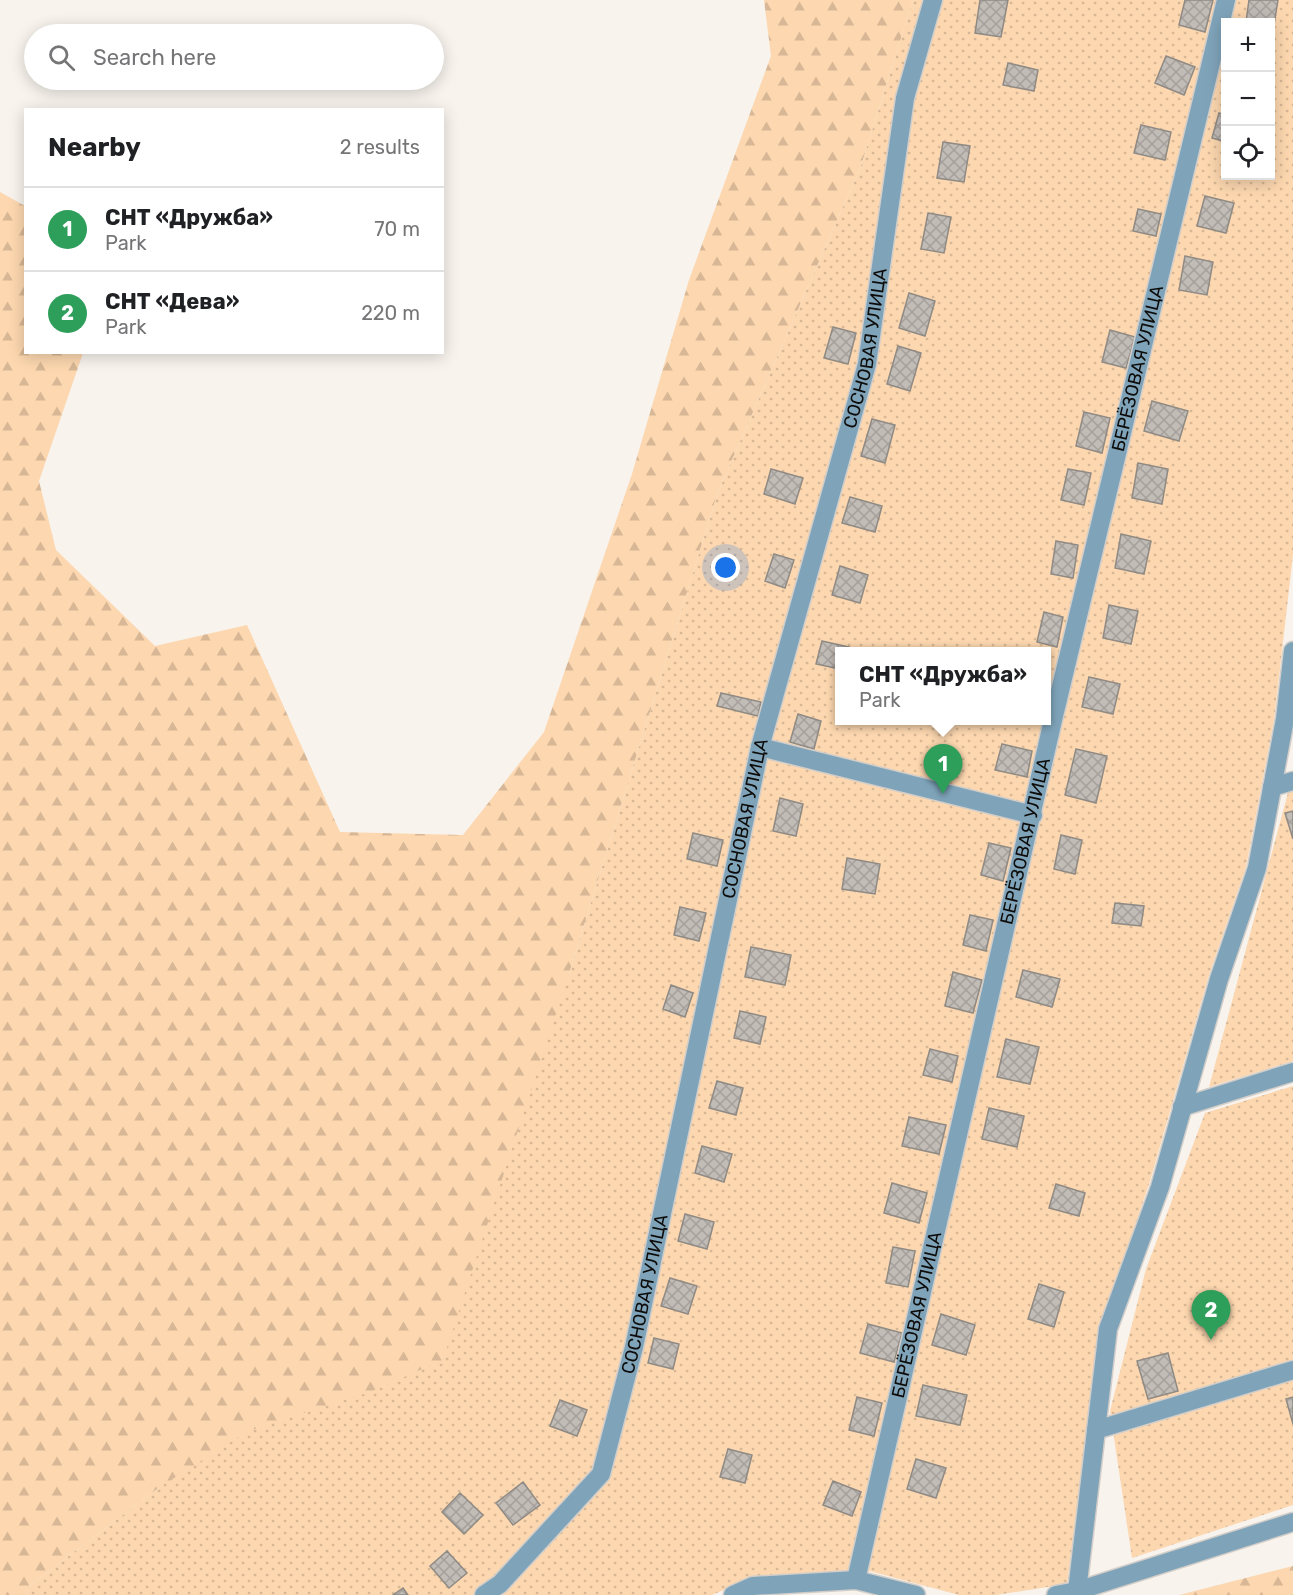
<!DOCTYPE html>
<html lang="en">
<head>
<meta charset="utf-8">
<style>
  body { margin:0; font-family:Rubik,sans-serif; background:#f6f6f6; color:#202124 }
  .controls { position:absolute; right:18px; top:18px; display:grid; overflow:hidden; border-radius:0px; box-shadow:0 3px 15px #0003 }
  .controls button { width:54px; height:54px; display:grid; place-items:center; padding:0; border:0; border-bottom:2px solid #e0e0e0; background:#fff; color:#202124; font:30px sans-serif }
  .you { position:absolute; left:726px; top:568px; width:21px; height:21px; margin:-15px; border:4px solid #fff; border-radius:50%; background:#1a73e8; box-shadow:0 0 0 9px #1a73e833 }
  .badge { display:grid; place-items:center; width:39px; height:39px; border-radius:50%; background:#07749f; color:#fff; font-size:20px; font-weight:700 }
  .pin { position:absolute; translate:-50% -50px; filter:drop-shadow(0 2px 3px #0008) }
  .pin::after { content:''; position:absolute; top:32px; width:21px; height:18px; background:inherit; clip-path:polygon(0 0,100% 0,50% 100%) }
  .popup { position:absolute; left:835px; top:647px; width:216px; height:78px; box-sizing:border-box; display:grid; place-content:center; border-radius:0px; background:#fff; filter:drop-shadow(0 2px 4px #0005); font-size:20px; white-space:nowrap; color:#757577 }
  .popup b { font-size:22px; color:#202124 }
  .popup::after { content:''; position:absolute; left:50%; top:100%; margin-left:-12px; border:12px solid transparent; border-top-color:#fff }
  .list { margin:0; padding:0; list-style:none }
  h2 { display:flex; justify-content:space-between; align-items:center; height:78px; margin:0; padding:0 24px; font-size:26px }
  h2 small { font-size:20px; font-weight:400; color:#757577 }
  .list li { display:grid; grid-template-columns:39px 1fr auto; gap:18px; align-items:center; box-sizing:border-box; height:84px; padding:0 24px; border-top:2px solid #e0e0e0 }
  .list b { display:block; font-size:22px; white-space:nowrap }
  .list p { margin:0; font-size:20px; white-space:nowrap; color:#757577 }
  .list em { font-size:20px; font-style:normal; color:#757577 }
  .icon { flex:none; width:33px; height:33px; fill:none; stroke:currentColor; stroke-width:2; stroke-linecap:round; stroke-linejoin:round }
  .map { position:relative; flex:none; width:1293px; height:1595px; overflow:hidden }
  .search { position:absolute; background:#fff; box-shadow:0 3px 15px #0003; left:24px; top:24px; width:420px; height:66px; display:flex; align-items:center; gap:15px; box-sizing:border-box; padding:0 21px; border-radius:33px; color:#757577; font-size:22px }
  .panel { position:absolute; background:#fff; box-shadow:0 3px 15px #0003; left:24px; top:108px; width:420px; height:246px; border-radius:0px }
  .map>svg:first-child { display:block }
  .forest { fill:url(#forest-firs) }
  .park { fill:url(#park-dots); fill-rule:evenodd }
  .building { fill:url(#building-cross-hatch); stroke:#8f8a84; stroke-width:1.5 }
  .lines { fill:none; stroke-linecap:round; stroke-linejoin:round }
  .minor-casing { stroke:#d3cec9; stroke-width:21 }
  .minor { stroke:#7fa4ba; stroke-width:18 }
  .labels { text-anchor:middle; stroke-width:6; stroke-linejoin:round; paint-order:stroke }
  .street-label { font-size:18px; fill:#0e0c0a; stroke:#fff }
</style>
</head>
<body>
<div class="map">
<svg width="1293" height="1595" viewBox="0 0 1293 1595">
  <defs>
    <pattern id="forest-firs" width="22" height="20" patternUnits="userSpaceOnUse" patternTransform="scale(1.5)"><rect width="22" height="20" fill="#fcd7af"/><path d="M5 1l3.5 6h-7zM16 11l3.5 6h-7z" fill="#d7b795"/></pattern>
    <pattern id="park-dots" width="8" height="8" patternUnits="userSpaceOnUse" patternTransform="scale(1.5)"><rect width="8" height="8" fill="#fcd7af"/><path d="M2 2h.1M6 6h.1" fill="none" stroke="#d7b795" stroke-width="1.8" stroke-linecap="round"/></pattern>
    <pattern id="building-cross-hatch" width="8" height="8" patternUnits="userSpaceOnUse" patternTransform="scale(1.5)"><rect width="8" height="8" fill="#c2bcb7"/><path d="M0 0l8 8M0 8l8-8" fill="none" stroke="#a6a09c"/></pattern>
  </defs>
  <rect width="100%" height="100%" fill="#f8f3ed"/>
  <!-- forest -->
  <path class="forest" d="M764,0H913L861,166L718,492L569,974L519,1232L443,1361L160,1487L29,1586L25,1595H0V192L25,206L26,352L83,353L39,481L56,550L155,646L247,625L340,832L463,835L544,732L632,474L689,280L771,56Z
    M1293,1566V1595H1179Z"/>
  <!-- park -->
  <path class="park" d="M913,0H1293V555L1274,720L1246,867L1209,975L1150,1181L1100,1330L1067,1584L996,1595H959L862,1569L749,1579L712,1595H25L29,1586L160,1487L248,1431L370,1392L443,1360L569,974L718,492L861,166ZM1226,22H1270V176H1226ZM840,652H1046V720H840Z
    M1293,774V1061L1209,1087Z
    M1293,1086V1505L1132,1558L1110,1411L1146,1269L1205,1113Z"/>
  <!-- building -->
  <path class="building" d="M980,0H1008L1001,37L975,33Z
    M1185,0H1213L1205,32L1179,25Z
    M1249,0H1278L1272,37L1270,22H1246Z
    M1166,56L1195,67L1184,95L1155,83Z
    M1008,63L1038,70L1034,91L1003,85Z
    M1219,113L1226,115V142L1212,138Z
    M1141,125L1171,132L1165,160L1134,153Z
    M943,142L970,146L964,182L937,178Z
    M1205,196L1234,203L1226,233L1197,226Z
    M1138,209L1161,214L1156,236L1133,231Z
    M928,213L951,217L944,253L921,249Z
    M1185,256L1213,262L1207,295L1179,290Z
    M909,293L935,301L925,336L899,328Z
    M833,327L856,333L848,364L824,358Z
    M1110,330L1135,337L1126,368L1102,362Z
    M898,346L921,353L910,391L887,384Z
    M1152,401L1188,411L1179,441L1144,431Z
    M1084,412L1110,418L1102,453L1076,446Z
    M872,419L895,425L885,463L861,456Z
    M1138,463L1168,469L1162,504L1132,498Z
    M771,469L803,478L795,504L764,494Z
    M1068,469L1091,473L1084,505L1061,500Z
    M850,497L882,506L875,532L842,523Z
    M1121,534L1151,541L1144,574L1115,568Z
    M1056,541L1078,545L1073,578L1051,574Z
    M774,554L794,560L785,588L765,581Z
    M840,566L868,575L860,603L832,595Z
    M1109,605L1138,611L1131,644L1103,638Z
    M1044,612L1063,617L1057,647L1037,642Z
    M822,641L849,647L847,652H840V669L816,664Z
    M1089,677L1120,684L1113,714L1082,707Z
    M721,693L761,702L758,716L717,706Z
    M798,714L821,721L814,749L790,742Z
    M1002,744L1032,751L1027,777L995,770Z
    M1076,749L1107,756L1096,803L1065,795Z
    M780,798L803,804L796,836L773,831Z
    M1293,811V839L1285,813Z
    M693,833L723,840L717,866L687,859Z
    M1061,835L1082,840L1075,874L1054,869Z
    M989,843L1011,848L1003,881L981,875Z
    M847,858L880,864L875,894L842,889Z
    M1115,903L1144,906L1141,926L1112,923Z
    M680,907L706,913L699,941L674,935Z
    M970,915L993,920L986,951L963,945Z
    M751,947L791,955L785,985L745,977Z
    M1023,970L1060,979L1052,1007L1016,997Z
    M953,972L982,980L973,1013L945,1006Z
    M671,985L693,993L685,1017L663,1009Z
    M740,1011L766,1017L760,1044L734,1038Z
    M1006,1039L1039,1047L1030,1084L997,1077Z
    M930,1049L958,1056L952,1082L923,1075Z
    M717,1081L743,1088L736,1115L709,1108Z
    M989,1108L1024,1116L1017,1147L982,1139Z
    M909,1117L946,1125L939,1154L902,1146Z
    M702,1146L732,1154L724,1182L695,1173Z
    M892,1183L927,1193L919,1223L884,1213Z
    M1056,1184L1085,1193L1079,1216L1049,1208Z
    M685,1214L714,1222L707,1249L678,1241Z
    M893,1247L915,1251L908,1287L886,1283Z
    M670,1278L697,1286L688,1314L661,1306Z
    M1039,1284L1064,1292L1054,1327L1028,1319Z
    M941,1314L975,1325L966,1355L932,1345Z
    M868,1324L902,1333L894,1362L860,1353Z
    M654,1338L679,1344L673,1369L648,1363Z
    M1168,1353L1178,1391L1148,1399L1137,1361Z
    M923,1385L967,1395L960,1425L916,1416Z
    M857,1397L882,1403L874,1436L849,1430Z
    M1293,1397V1424L1286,1399Z
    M560,1400L587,1410L577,1436L550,1426Z
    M728,1449L752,1455L745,1483L720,1477Z
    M916,1459L946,1468L936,1498L907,1489Z
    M833,1481L861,1492L852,1516L823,1505Z
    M523,1482L540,1505L513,1525L496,1503Z
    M460,1493L483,1515L464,1534L442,1512Z
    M447,1551L467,1573L449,1588L430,1566Z
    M403,1588L408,1595H393Z"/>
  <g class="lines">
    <defs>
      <g id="minor">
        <path d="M760,747L1033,815"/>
        <path d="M1272,787L1293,781"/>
        <path d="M1182,1107L1293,1072"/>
        <path d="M1096,1430L1293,1370"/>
        <path id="s1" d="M856,1580L1053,720L1226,0"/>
        <path d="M1077,1591L1108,1329L1160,1187L1219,979L1257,868L1285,719L1293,651"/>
        <path id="s2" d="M484,1595L500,1584L601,1474L634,1347L760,747L867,364L905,98L933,0"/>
        <path d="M733,1595L753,1586L856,1580L916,1595"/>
        <path d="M1056,1595L1077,1591L1293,1522"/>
      </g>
    </defs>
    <!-- minor casing -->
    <use href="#minor" class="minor-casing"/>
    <!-- minor -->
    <use href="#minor" class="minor"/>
  </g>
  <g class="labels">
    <!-- street labels -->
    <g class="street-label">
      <text dy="6" stroke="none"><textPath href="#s2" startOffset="1326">СОСНОВАЯ УЛИЦА</textPath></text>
      <text dy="6" stroke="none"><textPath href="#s1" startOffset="1244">БЕРЁЗОВАЯ УЛИЦА</textPath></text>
      <text dy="6" stroke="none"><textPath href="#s2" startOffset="840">СОСНОВАЯ УЛИЦА</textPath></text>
      <text dy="6" stroke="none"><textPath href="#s1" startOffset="758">БЕРЁЗОВАЯ УЛИЦА</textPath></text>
      <text dy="6" stroke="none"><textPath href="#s2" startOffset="354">СОСНОВАЯ УЛИЦА</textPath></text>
      <text dy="6" stroke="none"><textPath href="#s1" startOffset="272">БЕРЁЗОВАЯ УЛИЦА</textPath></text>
    </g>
  </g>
</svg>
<div class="controls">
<button>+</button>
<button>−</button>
<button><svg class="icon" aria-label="locate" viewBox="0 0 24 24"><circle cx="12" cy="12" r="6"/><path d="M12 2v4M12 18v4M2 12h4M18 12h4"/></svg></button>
</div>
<div class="you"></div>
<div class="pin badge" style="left:943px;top:794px;background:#2e9e5b">1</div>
<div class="popup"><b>СНТ «Дружба»</b>Park</div>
<div class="pin badge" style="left:1211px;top:1340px;background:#2e9e5b">2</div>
<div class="search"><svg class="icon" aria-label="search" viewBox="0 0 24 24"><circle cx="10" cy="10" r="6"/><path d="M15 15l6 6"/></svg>Search here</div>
<section class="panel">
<h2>Nearby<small>2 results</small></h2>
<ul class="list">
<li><span class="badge" style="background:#2e9e5b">1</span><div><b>СНТ «Дружба»</b><p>Park</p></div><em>70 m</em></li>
<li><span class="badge" style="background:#2e9e5b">2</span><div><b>СНТ «Дева»</b><p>Park</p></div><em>220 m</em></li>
</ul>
</section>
</div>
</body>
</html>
